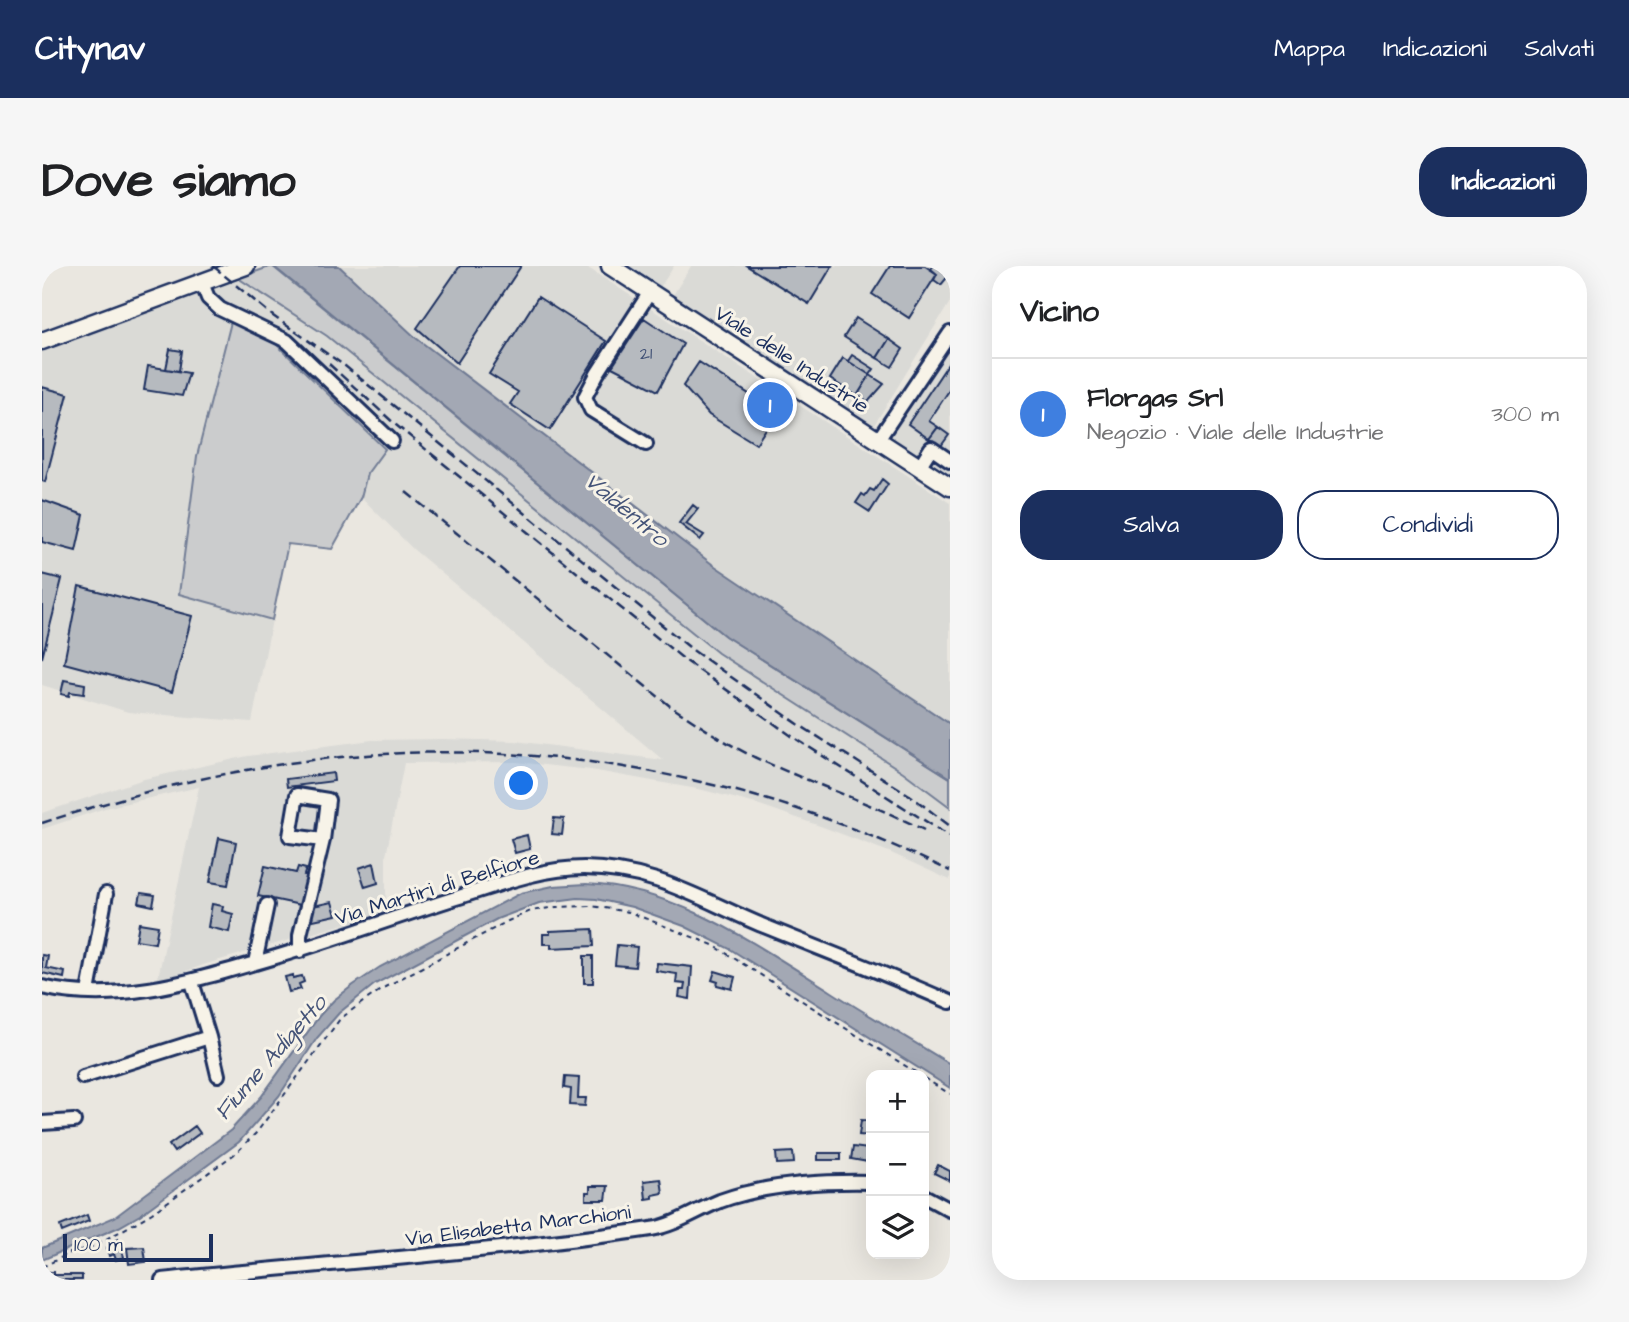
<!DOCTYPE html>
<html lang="it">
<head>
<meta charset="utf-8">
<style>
  body { margin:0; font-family:"Architects Daughter",sans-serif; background:#f6f6f6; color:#202124 }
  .controls { position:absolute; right:21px; bottom:21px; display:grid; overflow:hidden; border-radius:14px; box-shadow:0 7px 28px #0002 }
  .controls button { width:63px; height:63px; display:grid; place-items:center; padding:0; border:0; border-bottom:2px solid #e0e0e0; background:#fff; color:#202124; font:35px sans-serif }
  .scale { position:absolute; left:21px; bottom:18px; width:150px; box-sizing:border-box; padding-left:7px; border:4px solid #1b2f5e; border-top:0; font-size:19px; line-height:24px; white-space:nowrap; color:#1b2f5e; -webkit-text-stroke:5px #f7f3e8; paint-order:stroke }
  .you { position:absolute; left:480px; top:518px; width:24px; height:24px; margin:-18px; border:5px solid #fff; border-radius:50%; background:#1a73e8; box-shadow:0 0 0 10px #1a73e833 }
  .badge { display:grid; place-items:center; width:46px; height:46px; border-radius:50%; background:#1b2f5e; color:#fff; font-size:23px; font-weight:700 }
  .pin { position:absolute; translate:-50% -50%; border:4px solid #fff; box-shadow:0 2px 7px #0006 }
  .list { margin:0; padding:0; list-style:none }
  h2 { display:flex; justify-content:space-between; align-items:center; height:91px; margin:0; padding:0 28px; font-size:30px }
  h2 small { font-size:23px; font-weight:400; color:#757577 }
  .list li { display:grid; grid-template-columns:46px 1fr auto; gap:21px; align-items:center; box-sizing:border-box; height:112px; padding:0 28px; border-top:2px solid #e0e0e0 }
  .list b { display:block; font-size:26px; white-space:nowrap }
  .list p { margin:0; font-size:23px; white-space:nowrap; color:#757577 }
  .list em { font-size:23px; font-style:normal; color:#757577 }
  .actions { display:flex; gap:14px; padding:21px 28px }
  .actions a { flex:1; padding:16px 0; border:2px solid #1b2f5e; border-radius:28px; text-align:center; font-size:24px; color:#1b2f5e }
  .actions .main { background:#1b2f5e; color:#fff }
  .icon { flex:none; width:38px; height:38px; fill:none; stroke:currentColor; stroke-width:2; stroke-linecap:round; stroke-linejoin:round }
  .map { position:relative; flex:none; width:908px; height:1014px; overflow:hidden; border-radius:28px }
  header { display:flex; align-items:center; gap:42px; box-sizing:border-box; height:98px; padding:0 35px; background:#1b2f5e; color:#fff }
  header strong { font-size:33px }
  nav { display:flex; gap:38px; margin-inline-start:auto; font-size:24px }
  .intro { display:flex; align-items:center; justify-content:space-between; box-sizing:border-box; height:168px; padding:0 42px }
  h1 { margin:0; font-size:49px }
  .button { padding:18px 32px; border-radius:28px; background:#1b2f5e; color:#fff; font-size:24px; font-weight:700 }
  main { display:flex; gap:42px; padding:0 42px }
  aside { flex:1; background:#fff; border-radius:28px; box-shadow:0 7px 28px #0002 }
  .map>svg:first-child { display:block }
  .built { fill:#dadad6 }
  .green { fill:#cbcccd; stroke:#737e96; stroke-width:2 }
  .water { fill:#a3a8b4; stroke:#6d7892; stroke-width:2 }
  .building { fill:#b6babf; stroke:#1b2f5e; stroke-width:2 }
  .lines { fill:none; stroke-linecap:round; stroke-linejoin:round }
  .minor-casing { stroke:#1b2f5e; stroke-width:18 }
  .major-casing { stroke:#1b2f5e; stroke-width:21 }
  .path { stroke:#1b2f5e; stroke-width:2; stroke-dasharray:5 5; stroke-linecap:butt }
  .minor { stroke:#f7f3e8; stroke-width:12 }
  .major { stroke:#f7f3e8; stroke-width:16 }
  .rail { stroke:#1b2f5e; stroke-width:2.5; stroke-dasharray:10 5; stroke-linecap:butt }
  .labels { text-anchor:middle; stroke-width:6; stroke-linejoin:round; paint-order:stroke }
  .number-label { font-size:18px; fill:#425276 }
  .street-label { font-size:21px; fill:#1b2f5e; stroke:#f7f3e8 }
  .water-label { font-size:23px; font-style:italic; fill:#445378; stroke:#f7f3e8 }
</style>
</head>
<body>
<header>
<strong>Citynav</strong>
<nav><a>Mappa</a><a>Indicazioni</a><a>Salvati</a></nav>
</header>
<div class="intro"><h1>Dove siamo</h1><a class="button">Indicazioni</a></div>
<main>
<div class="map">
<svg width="908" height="1014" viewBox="0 0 908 1014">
  <rect width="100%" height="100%" fill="#eae7e0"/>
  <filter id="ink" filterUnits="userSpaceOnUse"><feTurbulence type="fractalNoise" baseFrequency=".0143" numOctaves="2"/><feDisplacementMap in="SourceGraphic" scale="14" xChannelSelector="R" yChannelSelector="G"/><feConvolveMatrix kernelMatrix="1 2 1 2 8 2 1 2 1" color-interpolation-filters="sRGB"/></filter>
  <g filter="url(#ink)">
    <!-- built -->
    <path class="built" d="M297,0H543L908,237V458L670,298L374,72Z
      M575,0H632L615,26Z
      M649,0H908V36L829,164L628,34Z
      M196,12L285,70L537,273L908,541V614L847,586L781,561L718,539L661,524L549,504L474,496L362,497L344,590V646L164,698L115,716L157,521L63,542L0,563V547L102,513L206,490L330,474L401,473L473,475L621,494L371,283L319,231L325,209L343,182L190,57L155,190L137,327L230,354L210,456L86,446L0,419V80Z
      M908,70V215L844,174Z"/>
    <!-- green -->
    <path class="green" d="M230,0L683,370L908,512V541L861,506L676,387L285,70L196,12Z
      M189,56L233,77L343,183L325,208L319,231L290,283L246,278L230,354L137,328L155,190Z"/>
    <!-- water -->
    <path class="water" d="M231,0H297L374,72L670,298L908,458V512L683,370Z
      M544,618C636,622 714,679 790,726C829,751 869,774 908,798V822L688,683L642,660L590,641L554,633L536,632L497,637L455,653L333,718L297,747L275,772L237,830L197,876L98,949L77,961L0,994V982L73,951L189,864L219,831L278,749L292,734L310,720L338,701L479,627L511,620Z"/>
    <!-- building -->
    <path class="building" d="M418,0H479L415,97L375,62Z
      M705,0H790L767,38Z
      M848,0H883L895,8L867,52L830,28Z
      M891,0H895L908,8L899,19L892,14L895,8L889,3Z
      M496,31L564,75L508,164L468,138L476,126L447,108Z
      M602,52L641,78L616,125L570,101Z
      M814,52L847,73L835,92L802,71Z
      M847,73L861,83L850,101L835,92Z
      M128,83L140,85L137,105L124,103Z
      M810,89L832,103L828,109L806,95Z
      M801,92L828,109L815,130L788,113Z
      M908,95V123L887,155L896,161L887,173L866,158Z
      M657,96L735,146L714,178L667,149L641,120Z
      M106,100L147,107L140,130L102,124Z
      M828,109L842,118L826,136L815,130Z
      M0,121L26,128L3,216L0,215Z
      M896,161L907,169L899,180L887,173Z
      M840,213L846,218L828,246L814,237L820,228L823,230L828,223L832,225Z
      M0,234L42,249L34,285L0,276Z
      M651,239L656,243L644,258L662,269L658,274L637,257Z
      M0,308L20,313L0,392Z
      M37,320L150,350L130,426L22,397Z
      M22,414L43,418L42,428L28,426L27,430L19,428Z
      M291,507L292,515L245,521L244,513Z
      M512,552L522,553L520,569L510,568Z
      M485,569L488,583L473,587L469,573Z
      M177,572L194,576L186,619L168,616Z
      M332,597L336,617L323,621L317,602Z
      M223,600L254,607L256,601L264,603L262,609L269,610L263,640L216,630Z
      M99,627L113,629L111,640L97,637Z
      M290,636L294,649L267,655L271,640Z
      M170,638L181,640L180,645L191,648L187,666L166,661Z
      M97,657L116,660L113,677L94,674Z
      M551,663L552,680L509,682V678H501V668H508V665Z
      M575,679L595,681L593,701L573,699Z
      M0,689L6,690L4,702L23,706L22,712L0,707Z
      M542,690H551V717H542Z
      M615,697L650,701L648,733L637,731L638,724H642L643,718L634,717L635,708L614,705Z
      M673,705L693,711L690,723L675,719L676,716L670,714Z
      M251,709V712L260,710L262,716L257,718L259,723L247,726L243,711Z
      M523,811L537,812L536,832H544L543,840L528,839L529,823L522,822Z
      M819,854L829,855V870L817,869Z
      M153,860L158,867L132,886L127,879Z
      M811,881L827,883L826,896L809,893Z
      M751,886L752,897L735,898L734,887Z
      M776,887H799V894H776Z
      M896,899L908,905V915L892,907Z
      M619,913L621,927L611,929V932L604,933L602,915Z
      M548,920H566L564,934H544V926H548Z
      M45,949L47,955L20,966L18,960Z
      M76,973L82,991L74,994L72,988L67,990L65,982L73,980L71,975Z
      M102,981L104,996L87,998L85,982Z
      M3,1006H12V1009H40V1014H0Z"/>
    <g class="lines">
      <defs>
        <path id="minor" d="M160,17L166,32L178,43L245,75L350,175
          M836,174L908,67
          M604,178L549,144L543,131L555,108L608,26
          M877,201L889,182L908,195
          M258,685V669L281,574L286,534L255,529L248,570L281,574
          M213,697L225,639
          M150,716L167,771L176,809
          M0,721C72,738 144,717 213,697C281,678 347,653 414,632C456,619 498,602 542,602C614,603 659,634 722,660C784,685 847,709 908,736
          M46,726L64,628
          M41,811L167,771
          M0,857L32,855
          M882,930L908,944
          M120,1014C283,997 447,987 609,963C634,959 655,944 678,935C725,918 779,915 829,916"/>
        <path id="major" d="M568,0L908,221
          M0,75L204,0"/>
      </defs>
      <!-- minor casing -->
      <use href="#minor" class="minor-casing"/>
      <!-- major casing -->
      <use href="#major" class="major-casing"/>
      <!-- path -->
      <path class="path" d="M882,812L908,828
        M0,1001L28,987L47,982L81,964L110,947L194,887L215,866L298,753L321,736L343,721L466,655L489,645L514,641L550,640L587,646L671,679L878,809"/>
      <!-- minor -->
      <use href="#minor" class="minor"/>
      <!-- major -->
      <use href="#major" class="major"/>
      <!-- rail -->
      <path class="rail" d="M171,0L231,50L303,100L652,385L759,460L869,530L908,560
        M287,98L354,159L644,395L751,471L907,570
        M364,226L628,440C656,458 683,477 712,491C768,517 827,536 882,564
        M0,557C68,535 135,516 205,504C384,471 573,485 746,540C801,557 855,580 908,605"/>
    </g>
  </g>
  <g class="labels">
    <!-- number labels -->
    <g class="number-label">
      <text x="604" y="93">21</text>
    </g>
    <!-- street labels -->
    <g class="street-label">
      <text transform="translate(750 93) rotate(33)" y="7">Viale delle Industrie</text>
      <text transform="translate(395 621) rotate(-17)" y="7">Via Martiri di Belfiore</text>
      <text transform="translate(476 959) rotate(-7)" y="7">Via Elisabetta Marchioni</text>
    </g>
    <!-- water labels -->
    <g class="water-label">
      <text transform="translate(585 243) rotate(40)" y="8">Valdentro</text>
      <text transform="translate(228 791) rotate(-49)" y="8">Fiume Adigetto</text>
    </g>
  </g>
</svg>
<div class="controls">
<button>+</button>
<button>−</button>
<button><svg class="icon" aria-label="layers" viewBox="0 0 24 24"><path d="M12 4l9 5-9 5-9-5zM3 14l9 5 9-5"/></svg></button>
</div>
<div class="scale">100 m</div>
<div class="you"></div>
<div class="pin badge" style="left:728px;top:139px;background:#3f7fe0">1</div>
</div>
<aside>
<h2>Vicino<small></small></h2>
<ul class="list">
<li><span class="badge" style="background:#3f7fe0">1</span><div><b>Florgas Srl</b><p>Negozio · Viale delle Industrie</p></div><em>300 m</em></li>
</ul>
<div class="actions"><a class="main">Salva</a><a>Condividi</a></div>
</aside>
</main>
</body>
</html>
